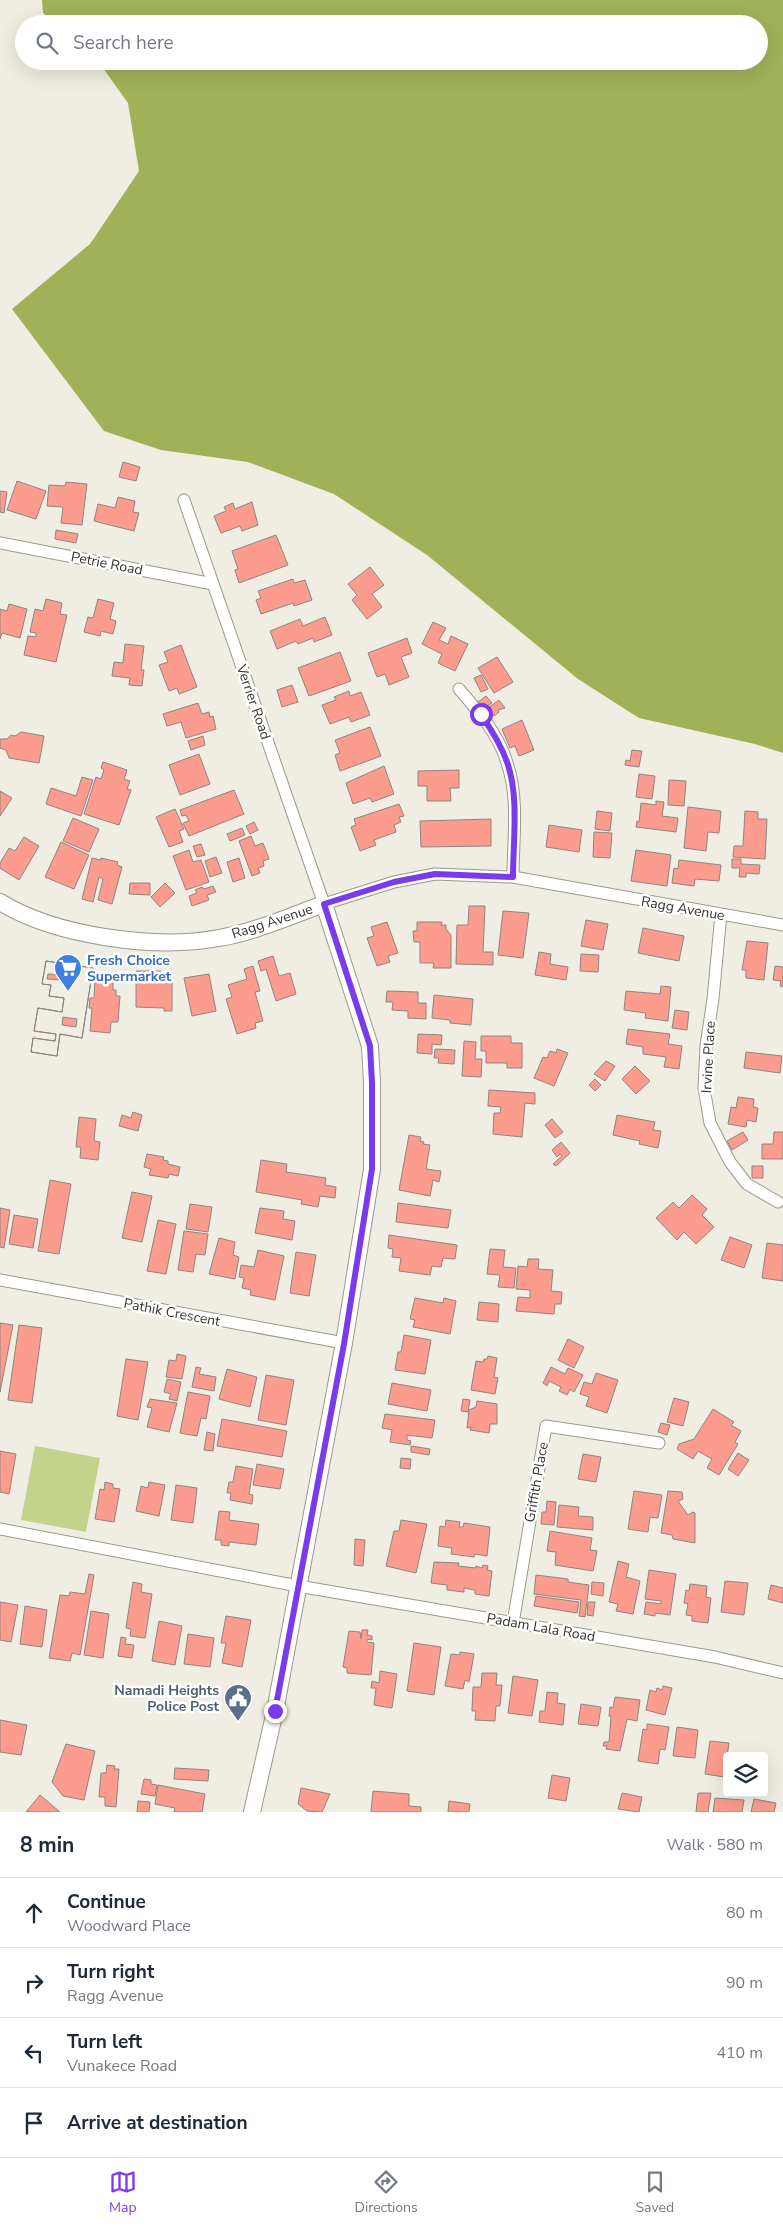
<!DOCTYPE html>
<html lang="en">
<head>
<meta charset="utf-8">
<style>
  body { margin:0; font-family:"Nunito Sans",sans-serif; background:#f6f6f7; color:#1f2937 }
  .controls { position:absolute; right:15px; bottom:15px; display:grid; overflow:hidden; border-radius:5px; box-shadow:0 5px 20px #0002 }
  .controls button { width:45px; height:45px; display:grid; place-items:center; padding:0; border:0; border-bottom:1px solid #e0e1e3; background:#fff; color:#1f2937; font:25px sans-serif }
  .stop { position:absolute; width:15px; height:15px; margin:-11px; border:4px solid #7c3aed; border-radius:50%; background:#fff }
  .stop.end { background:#7c3aed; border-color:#fff; box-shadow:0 1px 5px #0008 }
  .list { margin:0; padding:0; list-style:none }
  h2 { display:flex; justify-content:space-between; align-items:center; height:65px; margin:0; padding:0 20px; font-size:21px }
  h2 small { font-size:16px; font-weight:400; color:#747a83 }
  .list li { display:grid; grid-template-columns:32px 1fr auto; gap:15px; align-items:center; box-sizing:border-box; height:70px; padding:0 20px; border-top:1px solid #e0e1e3 }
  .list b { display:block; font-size:19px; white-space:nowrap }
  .list p { margin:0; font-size:16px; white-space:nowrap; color:#747a83 }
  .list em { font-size:16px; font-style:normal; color:#747a83 }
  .icon { flex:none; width:28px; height:28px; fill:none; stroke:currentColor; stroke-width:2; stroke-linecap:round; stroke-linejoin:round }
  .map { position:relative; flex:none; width:783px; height:1812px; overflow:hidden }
  .search { position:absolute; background:#fff; box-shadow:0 5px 20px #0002; left:15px; right:15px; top:15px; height:55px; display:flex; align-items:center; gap:12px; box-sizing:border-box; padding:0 18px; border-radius:28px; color:#747a83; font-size:19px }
  .sheet { height:345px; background:#fff }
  nav { display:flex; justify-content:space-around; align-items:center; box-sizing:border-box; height:70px; border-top:1px solid #e0e1e3; background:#fff; font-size:14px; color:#747a83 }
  nav a { display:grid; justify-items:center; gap:2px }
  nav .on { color:#7c3aed }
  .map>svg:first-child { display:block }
  .green { fill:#c3d38c }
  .forest { fill:#a0b158 }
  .building { fill:#fc9c8e; stroke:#908481; fill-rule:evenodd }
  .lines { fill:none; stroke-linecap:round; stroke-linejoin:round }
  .minor-casing { stroke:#9b998e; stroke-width:13 }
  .secondary-casing { stroke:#9b998e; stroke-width:18 }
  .minor { stroke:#fff; stroke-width:11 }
  .secondary { stroke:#fff; stroke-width:16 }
  .route { stroke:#7c3aed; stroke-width:6 }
  .labels { text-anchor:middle; stroke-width:5; stroke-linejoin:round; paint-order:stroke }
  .street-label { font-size:14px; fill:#353430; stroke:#fff }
  .shop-label { font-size:14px; font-weight:bold; fill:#366cbe; stroke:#fff; text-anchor:start }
  .service-label { font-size:14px; font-weight:bold; fill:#4e5e75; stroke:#fff; text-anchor:end }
</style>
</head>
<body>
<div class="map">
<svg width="783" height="1812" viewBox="0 0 783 1812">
  <rect width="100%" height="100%" fill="#f0ede2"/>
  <!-- green -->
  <path class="green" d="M35,1446L100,1458L86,1532L21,1520Z"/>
  <!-- forest -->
  <path class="forest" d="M42,0H783V753L755,744L639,718L578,679L427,555L334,494L248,462L161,450L104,431L12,309L90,244L139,171L128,103L98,61H759V24H58L43,13Z"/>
  <!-- building -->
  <path class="building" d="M123,462L140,467L136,481L119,477Z
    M17,481L46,491L36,519L7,510Z
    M66,482L87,484L82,525L61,523L63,507L47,506L49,485L65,486Z
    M0,491L7,492L4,513L0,512Z
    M118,497L135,501L133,512L139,513L134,531L94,521L98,504L115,508Z
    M252,502L258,525L242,531L240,526L221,533L214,516L226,511L224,507L233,503L235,509Z
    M56,530L78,534L76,543L55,539Z
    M276,535L288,565L239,583L235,570L238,569L232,551Z
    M370,567L384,585L372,594L382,607L367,619L352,600L357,595L348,584Z
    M293,579L294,583L305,580L312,600L294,606L293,603L261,614L256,600L261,598L258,591Z
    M46,599L62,603L60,614L67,615L56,662L24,655L28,636L36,637V633L30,632L35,609L43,611Z
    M98,599L114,603L110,619L116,621L113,634L101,631L100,636L84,632L88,617L93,618Z
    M9,604L27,609L20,638L2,633L0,639V609L7,611Z
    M325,617L332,635L314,642L313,638L298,644L296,641L277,649L270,631L300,619L303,626Z
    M433,622L446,628L439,640L448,644L451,636L468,644L455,671L438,663L442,654L422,644Z
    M407,638L412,653L401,657L409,677L389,685L385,674L377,677L368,653Z
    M125,644L144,646L141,670H144L142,686L129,685L130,678L112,676L114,662L123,663Z
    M181,645L197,687L179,694L177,688L169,691L159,665L168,662L164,652Z
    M340,652L351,681L309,696L298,668Z
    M497,657L513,682L494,693L478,668Z
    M481,675L488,689L481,692L474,678Z
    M292,685L298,702L282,707L277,690Z
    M349,691L350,696L361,692L370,715L351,722L349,717L330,724L322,705L336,700L334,697Z
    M486,696L492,703L487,706L484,703L481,706L478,702Z
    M499,700L505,708L498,710L499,712L494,716L492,714L489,716L485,710Z
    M198,703L202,714L209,712L210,717L213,716L216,729L186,738L181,722L167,726L163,714Z
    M522,720L534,750L519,756L515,746L510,748L502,729Z
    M370,727L381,756L340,771L335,755L340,753L335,740Z
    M21,732L44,736L39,763L9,758L6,750L0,748V739H7L11,735L15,736Z
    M203,736L205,745L191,750L188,741Z
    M632,750L642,751L639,767L625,765L626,760L630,761Z
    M199,754L210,784L180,795L169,765Z
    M103,762L127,770L124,779L130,781L127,789L131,790L119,825L84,814L96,777L101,779L104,770L101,768Z
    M384,766L394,794L372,802L370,798L353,804L346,783Z
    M459,770V788H450L451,801H427V786H418V771Z
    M639,774L655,776L652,799L636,797Z
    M82,777L93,780L81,816L46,804L51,788L76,796Z
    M669,780L686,781L684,806L668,805Z
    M234,790L244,814L189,836L183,823L189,821L186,815L182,816L180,810Z
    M0,791L12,798L0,816Z
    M656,801L664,802L662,816L678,818L676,832L636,827L637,821L639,822L641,803L656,805Z
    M399,804L404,816L399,817L401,822L394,825L396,832L374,840L376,845L360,851L351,827L356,825L354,819Z
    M688,807L721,811L719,833L708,832L706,851L684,848Z
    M175,809L184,829L179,831L183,842L169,847L156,817Z
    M597,811L612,813L610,831L595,829Z
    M745,811L758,812V819H767L765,859L733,857L734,846H743Z
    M73,818L99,829L89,852L63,841Z
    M491,819V846L421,847L420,821Z
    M254,822L258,830L250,834L246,826Z
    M549,825L582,830L579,852L546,847Z
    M242,828L245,835L230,841L227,834Z
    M594,832L612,833L610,858L593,857Z
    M251,836L255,846L263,843L269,859L263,861L264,866L258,868L260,873L252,876L239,841Z
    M24,837L39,846L19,880L0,868V863L9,848L15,851Z
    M61,842L89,855L74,889L45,877Z
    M201,844L205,855L197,857L193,846Z
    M189,850L193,862L201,860L209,882L186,890L173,856Z
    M636,850L671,855L667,886L631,881Z
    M216,857L222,873L210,877L205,861Z
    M92,858L101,860V858L118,862L117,865L122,867L112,904L98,900L103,879L99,877L93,902L82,899Z
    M239,858L245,878L233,882L227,862Z
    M732,859H741V864L760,865L759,874L746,873V877H739L740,868H732Z
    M679,860L721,865L719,881L695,879L694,886L672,883L674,868L678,869Z
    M130,883H150V895L129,894Z
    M165,883L175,893L160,907L151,897Z
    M213,886L216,892L207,895L209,900L192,906L189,896L197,893L195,890L202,887L204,889Z
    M469,906H485L483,952H493V965L456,964L457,925H468Z
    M503,911L529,913L523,958L498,955Z
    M586,920L608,924L603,950L581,946Z
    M387,922L398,953L388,956L390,962L377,966L367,938L374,936L371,927Z
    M417,922H442L441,925H446V929L451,935V968H433L434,963H420V942H414L413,931H417Z
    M643,928L684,936L679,961L638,953Z
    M747,941L768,943L764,980L746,978V970H742Z
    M539,952L551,954L550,964L568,967L566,980L535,975Z
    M581,954L599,955L598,972L580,971Z
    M273,956L279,976L290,973L296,994L276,1001L266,969L261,971L258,961Z
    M46,961L93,968L82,1038L60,1034L57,1056L31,1052L33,1038L55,1041L56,1034L34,1031L38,1008L62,1012L64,998L49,996L51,985L42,984ZM48,974L63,975V980L47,979ZM63,1017L77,1019L76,1027L62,1025Z
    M46,961L93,968L82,1038L60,1034L57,1056L31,1052L33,1038L55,1041L56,1034L34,1031L38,1008L62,1012L64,998L49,996L51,985L42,984Z
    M253,966L260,991L255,992L263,1021L255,1023L256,1028L237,1034L226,999L232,997L228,985L247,979L244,969Z
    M775,966L783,967V987L780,986L781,981L773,980Z
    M136,971H161V975H164V980H172V1011H164V1008L136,1007Z
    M209,974L216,1011L192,1016L184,978Z
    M95,980L113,981V990H116V996H120L118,1022H111L110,1033L90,1031L92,1008H89L90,998H94Z
    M661,986L671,987L668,1021L645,1018L646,1013L624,1010L626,991L660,994Z
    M387,991L418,992V1003H426V1019L408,1018V1011L392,1010L393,1002H386Z
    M434,995L473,999L471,1025L450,1023V1020L432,1018Z
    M675,1010L689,1012L687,1030L672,1028Z
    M628,1029L670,1034L668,1044L682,1046L679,1069L664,1067L666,1057L643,1054V1047L626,1044Z
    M418,1034L442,1035L441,1045L432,1044V1054L417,1053Z
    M481,1036H511V1043H522V1068H507V1063H486V1051H481Z
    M464,1041L476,1042L475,1059H482L481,1077L462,1076Z
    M435,1049L455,1050L454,1064L438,1063L439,1058H434Z
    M557,1049L568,1053L554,1086L534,1078L543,1057L547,1058L550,1051L556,1053Z
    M746,1052L782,1056L780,1073L744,1068Z
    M606,1061L615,1066L605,1081L594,1074Z
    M635,1066L650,1081L636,1094L622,1079Z
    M595,1079L601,1085L595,1091L589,1085Z
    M489,1090L535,1093V1104L525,1103L522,1137L493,1134L494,1113H500L501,1107L488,1106Z
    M738,1097L754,1099L753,1107L758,1108L756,1122L747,1120L746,1127L728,1124L731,1107L736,1108Z
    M133,1112L142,1115L138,1131L119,1126L122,1115L131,1118Z
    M617,1115L655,1122L653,1130L661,1131L658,1148L639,1144L640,1141L613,1135Z
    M79,1117L96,1119L94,1141L100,1142L98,1160L80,1158L81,1147H76Z
    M552,1119L563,1132L555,1138L545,1125Z
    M743,1132L748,1140L732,1150L727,1141Z
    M774,1132H783V1159H762V1144H773Z
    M409,1135L421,1137L420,1141L424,1142L423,1144L430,1145L426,1169L441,1171L439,1182L433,1180L430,1196L399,1190Z
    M561,1142L570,1153L556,1166L553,1164L562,1156L560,1154L557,1157L552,1150Z
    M147,1154L164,1157L163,1160L168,1161V1164L180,1167L178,1176L169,1174L168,1178L149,1175L151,1169L144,1167Z
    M261,1160L287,1164L286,1172L326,1178L325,1185L336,1187L335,1198L320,1196L318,1207L301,1204L302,1200L256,1192Z
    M752,1166H763V1178H752Z
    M50,1180L71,1184L59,1254L38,1251Z
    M132,1192L152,1196L142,1242L122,1238Z
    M692,1195L707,1209L702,1215L714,1227L696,1244L684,1232L677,1240L656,1218L673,1202L679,1208Z
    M398,1203L451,1210L448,1228L396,1222Z
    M190,1204L212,1207L208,1232L186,1229Z
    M0,1208L10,1210L4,1248L0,1247Z
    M260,1208L284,1211L283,1219L295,1221L292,1240L255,1233Z
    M14,1215L38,1219L33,1248L9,1244Z
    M158,1220L176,1224L166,1274L147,1271Z
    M184,1231L208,1234L205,1255L196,1254L193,1272L178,1270Z
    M389,1235L457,1245L455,1259L443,1258L441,1267L432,1266L430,1275L399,1271L401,1258L392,1257L393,1249L388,1248Z
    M730,1237L752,1245L744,1268L721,1260Z
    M219,1238L235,1242L233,1255L239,1257L235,1279L209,1274Z
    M767,1243L783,1245V1281L762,1278Z
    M490,1249L505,1250L503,1267L516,1268L514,1288L498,1287L500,1275L487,1274Z
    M258,1250L284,1256L275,1300L250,1295L251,1290L242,1288L244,1278L239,1277L241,1265L254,1267Z
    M296,1252L316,1255L309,1296L290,1293Z
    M528,1259H539L538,1269L553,1270L551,1291L562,1292L561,1304H555L554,1314L516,1311L518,1297L530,1298V1290L516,1289L518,1266L527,1267Z
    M415,1298L443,1303L444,1298L456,1301L450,1334L413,1327L415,1320L410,1319Z
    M479,1302L499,1304L498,1322L477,1320Z
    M0,1323L13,1325L0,1392Z
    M19,1325L42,1328L32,1403L8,1400Z
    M404,1335L431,1340L425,1374L395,1370L398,1352H401Z
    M568,1339L584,1347L574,1368L558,1360Z
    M177,1354L186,1356L182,1379L166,1377L169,1360L176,1361Z
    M488,1356L497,1358L494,1377L498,1378L495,1394L471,1390L476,1361L483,1362L484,1359H487Z
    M126,1359L148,1362L138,1420L117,1416Z
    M196,1367L201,1368L199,1374L216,1377L214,1391L192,1387Z
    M551,1367L565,1374L568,1368L583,1375L574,1392L570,1389L567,1395L559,1391L561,1387L549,1381L547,1386L543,1383Z
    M227,1369L257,1377L250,1407L219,1399Z
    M596,1373L618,1380L607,1413L586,1406L589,1397L580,1394L584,1382L592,1384Z
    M266,1375L294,1380L286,1425L258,1420Z
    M167,1379L181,1382L177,1401L169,1399L171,1394L164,1392Z
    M392,1383L431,1390L427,1411L388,1404Z
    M188,1392L210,1396L206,1419L201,1418L197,1436L180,1433Z
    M674,1398L689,1402L683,1426L667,1422Z
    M150,1399L177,1403L169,1432L147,1427L152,1408L147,1407Z
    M463,1399L470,1400L468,1412L461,1411Z
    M477,1401L497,1404V1424H490L489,1433L470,1430L471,1427L467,1428L469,1410L476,1407Z
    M713,1409L734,1422L731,1425L741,1431L735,1442L738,1444L719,1475L707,1468L712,1459L698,1451L693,1459L677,1449L679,1444L694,1439Z
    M385,1414L435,1420L432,1438L407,1435V1440L411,1441L410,1445L390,1442L392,1430L382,1428Z
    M222,1419L287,1431L282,1457L217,1446Z
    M661,1423L670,1425L667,1435L658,1432Z
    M207,1432L215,1434L213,1451L204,1450Z
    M411,1446L430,1449L429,1455L411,1452Z
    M0,1451L16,1454L9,1494L0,1492Z
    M738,1453L749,1460L738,1476L728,1469Z
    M583,1454L601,1457L596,1482L578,1479Z
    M401,1458L411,1459L410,1469L400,1468Z
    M257,1464L284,1469L280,1489L253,1485Z
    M236,1466L253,1469L249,1494L253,1495L252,1504L230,1500L231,1493H227L229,1482H233Z
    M105,1482L113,1484V1488L120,1489L114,1522L95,1519L100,1489L104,1490Z
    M149,1482L165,1485L159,1516L136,1511L141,1486L148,1488Z
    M176,1485L197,1488L193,1523L171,1520Z
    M634,1491L662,1495L658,1518L650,1517L648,1532L628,1529Z
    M668,1491L682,1492L683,1499L678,1501L688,1515L693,1512L695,1513V1543L673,1539L672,1535L661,1533Z
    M547,1501L556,1502L554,1525L541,1524L542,1512H546Z
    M559,1505L579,1507L578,1516L593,1517V1530L557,1527Z
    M219,1511L230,1512L229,1520L259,1524L256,1545L229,1542V1546L221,1545V1540H215Z
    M401,1520L427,1524L416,1573L386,1566L394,1531H399Z
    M446,1520L460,1522L459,1527H463L464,1523L490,1527L487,1556L475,1554L474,1557L451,1554L452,1548L438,1546L440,1526L445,1527Z
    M550,1531L592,1538L590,1550L597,1551L593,1571L555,1565L556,1552L547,1551Z
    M355,1539L365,1540L363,1566L354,1565Z
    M618,1561L629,1564L626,1577L640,1581L633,1614L616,1611L618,1604L609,1602Z
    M434,1562L459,1563L458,1566L476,1568V1566L482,1568L483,1565L488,1566L487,1570L492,1571L489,1596L475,1594V1590L464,1588V1592L447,1590V1585L431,1583Z
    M649,1570L676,1574L670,1615L655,1613V1616L644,1614L646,1602L661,1604V1601L645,1599Z
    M89,1574L94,1575L80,1655L72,1653L70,1661L49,1658L60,1595L69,1596L70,1592L85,1594Z
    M536,1575L568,1579V1582L589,1585L585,1617L579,1616L581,1600L534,1594Z
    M725,1581L748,1583L744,1615L721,1612Z
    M133,1582L142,1584L141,1592L152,1594L145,1638L130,1636L131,1629L126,1628Z
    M592,1582L604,1583L603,1596L591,1594Z
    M690,1584L707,1586L706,1597L711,1598L708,1623L692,1621V1616L686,1615L688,1604L684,1603L686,1590L689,1591Z
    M771,1585L783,1588V1603L768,1599Z
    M536,1596L579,1602L577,1613L534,1606Z
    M0,1602L18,1605L11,1642L0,1640Z
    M588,1602H595L593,1616L587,1615Z
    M25,1606L47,1610L42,1647L20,1644Z
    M91,1611L109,1614L103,1658L84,1655Z
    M226,1616L251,1620L242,1667L222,1663L226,1643H221Z
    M159,1621L182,1626L175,1665L152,1661Z
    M362,1630H368L367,1635L372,1636V1640L367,1639V1642L374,1643L371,1675L347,1673V1668L343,1667L349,1631L360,1632L361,1639Z
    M188,1634L214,1638L210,1667L184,1664Z
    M121,1637L126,1638L125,1644L134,1645L132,1658L118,1656Z
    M414,1643L441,1647L434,1695L407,1691Z
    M460,1652L474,1654L469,1682L465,1680L463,1689L445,1686L451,1654L460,1655Z
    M380,1671L397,1674L392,1708L374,1705L376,1688H371L372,1681L379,1683Z
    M482,1673H497L496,1685H502L500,1706H496L495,1721L475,1720L476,1711H472L473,1687H481Z
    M513,1676L538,1680L532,1716L508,1713Z
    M663,1686L672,1688L665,1715L646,1710L650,1690L656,1692L657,1688L662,1690Z
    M547,1692L558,1693L557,1703L565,1704L563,1725L539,1722L540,1711H545Z
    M615,1697L640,1700L637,1721L627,1719L620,1751L606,1749L607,1746H603L604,1742H609L611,1716H609L610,1707L613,1708Z
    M581,1704L601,1707L598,1726L578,1724Z
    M0,1720L27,1725L21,1755L0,1752Z
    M647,1724L669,1727L665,1750L660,1749L658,1764L638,1761L643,1729L647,1730Z
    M677,1727L698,1730L695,1758L673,1756Z
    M710,1741L729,1743L724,1777L705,1774Z
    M66,1744L95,1751L84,1800L63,1796L52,1782Z
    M107,1765L115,1766L114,1769H119L116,1807L105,1806V1797H99L101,1773H106Z
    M175,1768L209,1770L208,1781L174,1779Z
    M552,1775L570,1778L566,1801L548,1798Z
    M144,1779L151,1780V1784L157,1785L155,1796L141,1794Z
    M158,1785L205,1794L202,1812H174L175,1808L155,1804Z
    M301,1788L330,1794L322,1812L307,1811L298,1804Z
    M373,1791L409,1794V1806L421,1807V1812H371Z
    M622,1793L642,1797L639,1812L618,1809Z
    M698,1793H711L708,1812H696Z
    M40,1795L60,1812H26Z
    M715,1798L744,1800L742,1812H713Z
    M754,1799L776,1803L774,1812H751Z
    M138,1801L150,1802L149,1812H137Z
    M449,1801L470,1804L469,1812H448Z"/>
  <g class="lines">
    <defs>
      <path id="minor" d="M184,500L324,904L394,882L435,874L513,877L783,925
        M0,543L213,584
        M459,689C479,712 500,736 508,766C519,800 513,841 513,877
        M721,914L713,999L706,1046L704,1088L710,1123L730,1162L747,1184L778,1202
        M0,1280L344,1343
        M0,1529L298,1586L715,1657L783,1673
        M513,1623L546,1426L659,1443"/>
      <path id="secondary" d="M0,902C55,936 155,950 219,938C255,932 290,916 324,904L370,1046L372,1083V1169L344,1343L275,1711L252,1812"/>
    </defs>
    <!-- minor casing -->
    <use href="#minor" class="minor-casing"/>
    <!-- secondary casing -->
    <use href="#secondary" class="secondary-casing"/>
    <!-- minor -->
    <use href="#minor" class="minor"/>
    <!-- secondary -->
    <use href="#secondary" class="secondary"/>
  </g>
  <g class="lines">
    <!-- route -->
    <path class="route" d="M275,1711L344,1344L372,1169V1083L370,1046L324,904L394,882L435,874L513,877C513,842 519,798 508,765C502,746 491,730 481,714"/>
  </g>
  <!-- icons -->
  <defs>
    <symbol id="supermarket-pin" viewBox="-11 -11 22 30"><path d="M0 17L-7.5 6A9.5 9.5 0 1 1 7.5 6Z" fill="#3f7fe0" stroke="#fff"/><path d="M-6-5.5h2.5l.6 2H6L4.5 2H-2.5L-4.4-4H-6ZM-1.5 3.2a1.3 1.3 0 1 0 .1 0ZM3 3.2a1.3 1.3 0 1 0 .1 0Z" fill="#fff"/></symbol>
    <symbol id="civic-pin" viewBox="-11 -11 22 30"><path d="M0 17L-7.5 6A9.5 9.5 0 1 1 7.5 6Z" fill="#5c6f8a" stroke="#fff"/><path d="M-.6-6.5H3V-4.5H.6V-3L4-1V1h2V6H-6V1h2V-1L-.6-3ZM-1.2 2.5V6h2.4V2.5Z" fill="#fff"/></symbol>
  </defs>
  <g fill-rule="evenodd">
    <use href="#supermarket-pin" x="52" y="952" width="32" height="43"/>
    <use href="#civic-pin" x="222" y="1682" width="32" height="43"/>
  </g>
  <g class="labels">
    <!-- street labels -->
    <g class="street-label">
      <text transform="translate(107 563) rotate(11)" y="5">Petrie Road</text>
      <text transform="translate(254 702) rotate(71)" y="5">Verrier Road</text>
      <text transform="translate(683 908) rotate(10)" y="5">Ragg Avenue</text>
      <text transform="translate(272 921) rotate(-18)" y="5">Ragg Avenue</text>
      <text transform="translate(708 1057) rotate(-87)" y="5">Irvine Place</text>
      <text transform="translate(172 1312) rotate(11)" y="5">Pathik Crescent</text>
      <text transform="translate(536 1482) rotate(-80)" y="5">Griffith Place</text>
      <text transform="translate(541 1627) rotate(10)" y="5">Padam Lala Road</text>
    </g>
    <!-- shop labels -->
    <g class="shop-label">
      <text x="87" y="965">Fresh Choice<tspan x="87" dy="16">Supermarket</tspan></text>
    </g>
    <!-- service labels -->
    <g class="service-label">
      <text x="219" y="1695">Namadi Heights<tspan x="219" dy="16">Police Post</tspan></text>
    </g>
  </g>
</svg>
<div class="controls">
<button><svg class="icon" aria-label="layers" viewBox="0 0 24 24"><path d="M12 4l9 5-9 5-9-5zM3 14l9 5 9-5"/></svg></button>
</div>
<div class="stop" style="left:481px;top:714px"></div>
<div class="stop end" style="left:275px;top:1711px"></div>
<div class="search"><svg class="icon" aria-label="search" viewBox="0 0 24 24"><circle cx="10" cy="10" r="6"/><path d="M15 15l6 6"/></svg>Search here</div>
</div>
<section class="sheet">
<h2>8 min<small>Walk · 580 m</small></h2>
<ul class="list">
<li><svg class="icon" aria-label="ahead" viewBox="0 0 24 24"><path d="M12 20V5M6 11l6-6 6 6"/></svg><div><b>Continue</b><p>Woodward Place</p></div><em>80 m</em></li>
<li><svg class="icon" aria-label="right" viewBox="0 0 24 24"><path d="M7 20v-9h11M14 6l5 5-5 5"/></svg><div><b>Turn right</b><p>Ragg Avenue</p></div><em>90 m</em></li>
<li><svg class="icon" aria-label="left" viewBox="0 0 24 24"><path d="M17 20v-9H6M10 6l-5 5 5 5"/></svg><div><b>Turn left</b><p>Vunakece Road</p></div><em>410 m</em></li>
<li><svg class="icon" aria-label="arrive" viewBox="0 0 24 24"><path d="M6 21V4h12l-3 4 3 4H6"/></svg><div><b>Arrive at destination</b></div></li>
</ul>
</section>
<nav>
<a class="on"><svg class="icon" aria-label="map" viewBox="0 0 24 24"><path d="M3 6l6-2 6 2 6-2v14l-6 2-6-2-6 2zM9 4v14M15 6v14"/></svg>Map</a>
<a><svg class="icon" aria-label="directions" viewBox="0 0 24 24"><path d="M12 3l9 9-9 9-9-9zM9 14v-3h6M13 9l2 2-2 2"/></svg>Directions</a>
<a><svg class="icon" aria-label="saved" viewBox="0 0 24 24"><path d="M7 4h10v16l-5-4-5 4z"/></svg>Saved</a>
</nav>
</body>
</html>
